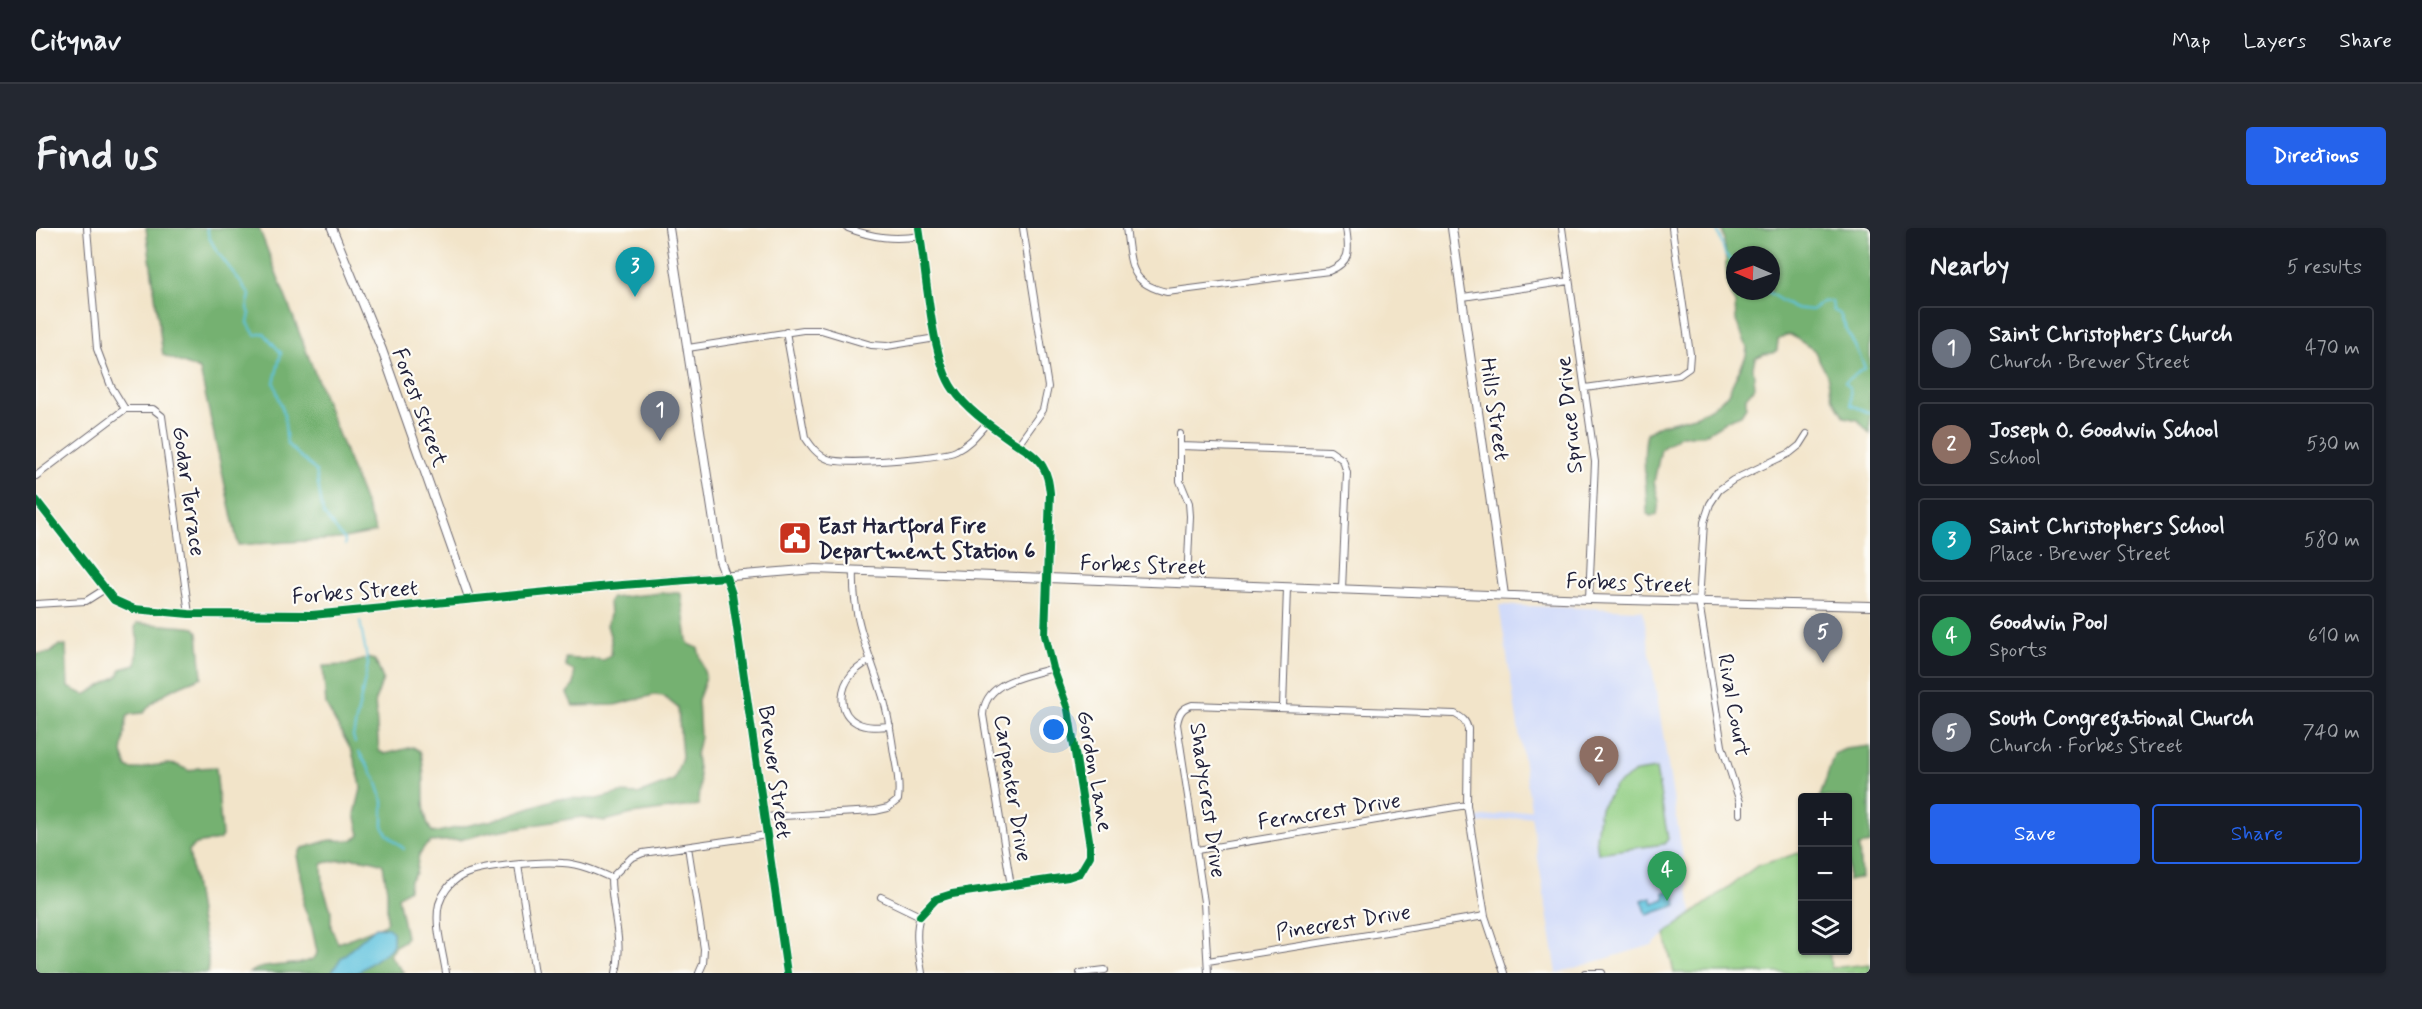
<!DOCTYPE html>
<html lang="en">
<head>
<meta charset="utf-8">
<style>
  body { margin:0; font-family:Mynerve,sans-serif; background:#242831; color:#f1f3f6 }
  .controls { position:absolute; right:18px; bottom:18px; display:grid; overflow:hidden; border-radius:6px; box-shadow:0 2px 4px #0004 }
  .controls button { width:54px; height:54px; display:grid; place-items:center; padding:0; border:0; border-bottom:2px solid #363941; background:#171b24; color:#f1f3f6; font:30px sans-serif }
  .compass { position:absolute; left:1690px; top:18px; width:54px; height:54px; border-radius:50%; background:#171b24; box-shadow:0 2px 4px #0004; rotate:272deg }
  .you { position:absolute; left:1018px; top:502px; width:21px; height:21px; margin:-15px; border:4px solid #fff; border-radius:50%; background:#1a73e8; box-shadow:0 0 0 9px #1a73e833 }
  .badge { display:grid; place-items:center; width:39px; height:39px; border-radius:50%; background:#2563eb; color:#fff; font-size:20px; font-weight:700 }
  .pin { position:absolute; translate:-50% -50px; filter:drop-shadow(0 2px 3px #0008) }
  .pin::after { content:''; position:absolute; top:32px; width:21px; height:18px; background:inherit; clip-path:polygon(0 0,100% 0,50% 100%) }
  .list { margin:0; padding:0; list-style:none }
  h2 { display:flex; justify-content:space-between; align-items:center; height:78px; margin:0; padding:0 24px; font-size:26px }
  h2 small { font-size:20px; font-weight:400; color:#9ea1a6 }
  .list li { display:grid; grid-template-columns:39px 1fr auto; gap:18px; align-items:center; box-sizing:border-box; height:84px; margin:0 12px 12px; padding:0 12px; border:2px solid #363941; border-radius:6px }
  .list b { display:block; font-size:22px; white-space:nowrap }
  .list p { margin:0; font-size:20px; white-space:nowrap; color:#9ea1a6 }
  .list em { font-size:20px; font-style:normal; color:#9ea1a6 }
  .actions { display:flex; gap:12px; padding:18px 24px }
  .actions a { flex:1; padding:14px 0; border:2px solid #2563eb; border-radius:6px; text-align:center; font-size:21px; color:#2563eb }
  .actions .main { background:#2563eb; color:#fff }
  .icon { flex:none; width:33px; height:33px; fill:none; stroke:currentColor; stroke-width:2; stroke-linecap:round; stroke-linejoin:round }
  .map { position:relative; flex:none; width:1834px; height:745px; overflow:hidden; border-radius:6px }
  header { display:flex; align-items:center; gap:36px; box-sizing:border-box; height:84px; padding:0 30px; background:#171b24; border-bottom:2px solid #363941 }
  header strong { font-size:28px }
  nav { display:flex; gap:33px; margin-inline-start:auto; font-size:21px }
  .intro { display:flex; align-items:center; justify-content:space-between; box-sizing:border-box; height:144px; padding:0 36px }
  h1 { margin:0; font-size:42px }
  .button { padding:15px 27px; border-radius:6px; background:#2563eb; color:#fff; font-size:21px; font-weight:700 }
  main { display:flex; gap:36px; padding:0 36px }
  aside { flex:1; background:#171b24; border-radius:6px; box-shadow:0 2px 4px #0004 }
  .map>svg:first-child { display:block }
  .built { fill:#d0daf9 }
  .green { fill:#91ce83; stroke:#5a785f; stroke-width:1.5 }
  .forest { fill:#74b171; stroke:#4b6a56; stroke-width:1.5; fill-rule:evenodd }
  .water { fill:#60c3de; stroke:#41728c; stroke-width:1.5 }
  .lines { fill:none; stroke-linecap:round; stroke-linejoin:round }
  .stream { stroke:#60c3de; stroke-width:2 }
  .street-casing { stroke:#6b666d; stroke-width:8 }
  .secondary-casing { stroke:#6b666d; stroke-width:10 }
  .street { stroke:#fff; stroke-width:6 }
  .secondary { stroke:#fff; stroke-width:8 }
  .cycleway-casing { stroke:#fdfcf7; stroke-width:11 }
  .cycleway { stroke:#00873e; stroke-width:8 }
  .labels { text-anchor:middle; stroke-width:4.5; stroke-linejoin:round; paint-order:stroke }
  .street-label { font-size:22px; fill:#22223b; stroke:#fdfcf7 }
  .poi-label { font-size:22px; font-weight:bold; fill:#22223b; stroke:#fdfcf7; text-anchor:start }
</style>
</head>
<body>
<header>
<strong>Citynav</strong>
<nav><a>Map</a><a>Layers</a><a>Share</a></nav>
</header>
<div class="intro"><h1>Find us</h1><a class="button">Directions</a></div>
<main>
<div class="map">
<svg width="1834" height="745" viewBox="0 0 1834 745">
  <rect width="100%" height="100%" fill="#fdfcf7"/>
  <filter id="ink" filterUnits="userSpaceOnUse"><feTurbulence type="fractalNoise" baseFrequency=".0167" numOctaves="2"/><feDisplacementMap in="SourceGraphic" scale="12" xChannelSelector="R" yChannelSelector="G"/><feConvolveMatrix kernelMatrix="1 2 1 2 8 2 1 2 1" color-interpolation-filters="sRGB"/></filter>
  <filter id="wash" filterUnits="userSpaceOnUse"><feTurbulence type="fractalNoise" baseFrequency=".008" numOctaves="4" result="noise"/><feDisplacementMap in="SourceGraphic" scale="24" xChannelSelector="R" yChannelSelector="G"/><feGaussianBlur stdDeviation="1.35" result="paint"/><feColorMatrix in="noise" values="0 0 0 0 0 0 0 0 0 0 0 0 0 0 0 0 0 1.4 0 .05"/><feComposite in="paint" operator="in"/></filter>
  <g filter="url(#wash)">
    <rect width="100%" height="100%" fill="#f2e4c9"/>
    <!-- built -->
    <path class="built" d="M1463,377L1607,382L1656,685L1616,717L1521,745L1495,588L1443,596L1442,590L1495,581Z"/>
    <!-- green -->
    <path class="green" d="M1620,541L1632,611L1628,616L1562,625L1560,609L1564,580L1579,558L1600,544Z
      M1766,624V722L1793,723L1795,740L1834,736V745H1638L1629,706L1721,638Z"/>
    <!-- forest -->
    <path class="forest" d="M110,0H223L340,304L303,311L202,317L164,142L127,127Z
      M1686,0H1834V206L1822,192L1808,189L1796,169L1791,147L1778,122L1755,107H1750L1742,112L1741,122L1737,125L1728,126L1719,130L1717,139L1719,159L1710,169V179L1705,187L1692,192L1668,207H1645L1625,221L1618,254L1623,273L1621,287L1614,288L1611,285C1611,258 1605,231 1611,205L1624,197L1662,187L1683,175L1692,165L1710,128L1711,119L1700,93L1699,76L1691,54L1689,20ZM1699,27H1735V63H1699Z
      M625,365H644L645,366L651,412L653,416L662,420L669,447L668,456L662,472L664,509L660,527L664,554L663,577L596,586L569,593L546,589L455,604L423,612L395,614L388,619L383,627L380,645L374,652L373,661L362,669L370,709L368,713L359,718L353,727L368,745H213C228,733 269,741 280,728L281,724L276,700L267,676L268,662L261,628L266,620C276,618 287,613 296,612C306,612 316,615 324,607L319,586L325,561L324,553L316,524L290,477L287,438L311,437L332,430L339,432L347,451L339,473L343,523L349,526L377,519L384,523C393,547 381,585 397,605L457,592L522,570L561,571L584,565L602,566L638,552L646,529L642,480L627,468L618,467L579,477L537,478L531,465L538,457V443L530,439V430C543,432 553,430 567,432L575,426V411L571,397L574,387L573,373L576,370ZM316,630C324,631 342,632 347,637L351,662V693L348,697L302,715L295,699V682L287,659L286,637L288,635Z
      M101,395L152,399L159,400L162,404L166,449C144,458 121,465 108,485L95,486L91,489L86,525L91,539L95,541H104L113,538L132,536L141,537L154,543L162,540L180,539L186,608L183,612L160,616L153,622L164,690L172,726V745H0V426L14,425L23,417L30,418L32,459L49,467L82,448L85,441L100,437L102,412L99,400Z
      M1834,518V616L1823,618L1825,650L1812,653V570L1784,569L1798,526L1809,521Z"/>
    <!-- water -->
    <path class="water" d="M1636,662L1641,677L1611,687L1606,672L1615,669L1617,675L1629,671L1628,664Z
      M340,699L352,700L357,704V716L354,721L321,745H295L305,730Z"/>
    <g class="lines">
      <!-- stream -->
      <path class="stream" d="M171,0L173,9L180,22L214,67L211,80L214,85L212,95L219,107L228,105L245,125L238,155L248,186L251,216L280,243L287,285L309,313V317
        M1681,0L1689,27L1699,35
        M1730,63L1757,80L1776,82L1786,74L1796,73L1797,82L1804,86C1811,105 1822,121 1829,140L1809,154L1814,161L1815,177L1834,185
        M319,515L317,508L332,436L324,393
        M323,524L340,552L347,573V598L351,606L368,621"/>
    </g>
  </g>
  <g filter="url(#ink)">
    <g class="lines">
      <defs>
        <path id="street" d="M51,0L61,121L75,158L89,181
          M812,0C837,10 858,12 885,8
          M883,0C890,41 895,130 917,161C932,183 955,198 976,213C987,220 1000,227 1007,239C1012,247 1013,256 1014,265L1009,407L1017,440L1032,481L1054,618V628L1044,645L1032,649L916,666L900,671L884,688
          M1090,0C1095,34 1092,56 1131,64L1293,43C1316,34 1313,21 1310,0
          M1526,0L1559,234L1553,371
          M1427,69L1533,53
          M750,104L769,209C775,218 781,227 792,231C806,238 906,230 920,223C934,216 941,206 951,195
          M652,120L767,102H785L835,117L851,118L900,110
          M1549,160L1643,147L1653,140L1654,126L1636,0
          M1144,206V253L1153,275L1154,288L1151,355
          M982,217L1007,182L1012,159L987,0
          M1144,218L1294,223L1307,232L1311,245L1306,361
          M0,248L89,181H117L126,188L153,386
          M0,376L50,373L69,361
          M834,432C828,436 820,441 816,446C803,461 802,485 821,495C831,500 843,499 854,498
          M1247,479L1251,360
          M1704,586V574L1686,518L1663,374L1668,294L1674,276L1683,262L1697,252L1754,225L1764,217L1771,206
          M728,589L839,583L852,580L862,572C864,556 861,541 858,526C855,505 852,483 845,463C831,418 816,391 818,342
          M652,619L668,721L667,736L663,745
          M1161,622L1431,577
          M482,637L499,745
          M575,650C575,682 588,713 580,745
          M975,658L947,487C949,452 990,449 1017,440
          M845,669L884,688C878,706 883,726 886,745
          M1172,733L1449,688
          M410,745C407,724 398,696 403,676C406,666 414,655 422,650C438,638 506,633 527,635C544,636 560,643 575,650L595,630L607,625L731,607
          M1044,745L1069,742
          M1172,745L1168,674L1141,496C1143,485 1146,480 1156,477L1419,486C1427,490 1430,493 1432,501L1431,577L1449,688L1468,745
          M1549,745H1566"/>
        <path id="secondary" d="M296,0L346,122L434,372
          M633,0L684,333L696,366L751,745
          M1416,0L1468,367
          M0,272L78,372L98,381L153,386L276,387L574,358L779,341L1553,371L1834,378"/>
      </defs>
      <!-- street casing -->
      <use href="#street" class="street-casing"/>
      <!-- secondary casing -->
      <use href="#secondary" class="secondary-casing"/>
      <!-- street -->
      <use href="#street" class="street"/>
      <!-- secondary -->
      <use href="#secondary" class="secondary"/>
      <defs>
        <path id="cycleway" d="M883,0C890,41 895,130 917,161C932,183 955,198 976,213C987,220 1000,227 1007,239C1012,247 1013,256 1014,265L1009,407L1017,440L1032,481L1054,618V628L1044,645L1032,649L916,666L900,671L884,688
          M0,272L78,372L98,381L153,386L276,387L574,358L690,349L696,366L751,745"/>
      </defs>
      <!-- cycleway casing -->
      <use href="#cycleway" class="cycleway-casing"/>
      <!-- cycleway -->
      <use href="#cycleway" class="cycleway"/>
    </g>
  </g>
  <!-- icons -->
  <defs>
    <symbol id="civic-square" viewBox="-11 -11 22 22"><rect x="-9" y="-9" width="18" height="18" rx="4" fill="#c8321e" stroke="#fdfcf7"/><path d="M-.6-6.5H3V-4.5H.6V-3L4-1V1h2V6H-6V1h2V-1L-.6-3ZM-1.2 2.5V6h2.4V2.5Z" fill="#fff"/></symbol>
  </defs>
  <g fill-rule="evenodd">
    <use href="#civic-square" x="740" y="291" width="38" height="38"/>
  </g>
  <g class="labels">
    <!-- street labels -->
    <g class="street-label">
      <text transform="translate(385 179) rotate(70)" y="8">Forest Street</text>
      <text transform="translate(1460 181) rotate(82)" y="8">Hills Street</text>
      <text transform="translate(1532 187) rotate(-96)" y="8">Spruce Drive</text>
      <text transform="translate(154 263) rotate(82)" y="8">Godar Terrace</text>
      <text transform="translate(1107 336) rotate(2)" y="8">Forbes Street</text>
      <text transform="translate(1593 354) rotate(2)" y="8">Forbes Street</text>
      <text transform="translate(319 363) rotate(-4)" y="8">Forbes Street</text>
      <text transform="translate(1699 477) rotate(80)" y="8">Rival Court</text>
      <text transform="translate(1060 543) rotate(80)" y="8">Gordon Lane</text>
      <text transform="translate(740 544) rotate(82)" y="8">Brewer Street</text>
      <text transform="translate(978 560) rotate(81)" y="8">Carpenter Drive</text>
      <text transform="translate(1173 572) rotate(82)" y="8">Shadycrest Drive</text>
      <text transform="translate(1293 582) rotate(-9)" y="8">Ferncrest Drive</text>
      <text transform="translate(1307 693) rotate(-9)" y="8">Pinecrest Drive</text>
    </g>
    <!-- poi labels -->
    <g class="poi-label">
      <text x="782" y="305">East Hartford Fire<tspan x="782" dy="25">Department Station 6</tspan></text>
    </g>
  </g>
</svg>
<div class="controls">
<button>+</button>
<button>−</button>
<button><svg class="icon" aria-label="layers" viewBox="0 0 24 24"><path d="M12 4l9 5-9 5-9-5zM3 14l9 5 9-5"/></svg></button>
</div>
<svg class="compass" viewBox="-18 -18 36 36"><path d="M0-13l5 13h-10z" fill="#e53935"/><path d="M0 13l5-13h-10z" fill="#9ea1a6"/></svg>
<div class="you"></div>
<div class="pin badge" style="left:624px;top:213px;background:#6b7280">1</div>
<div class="pin badge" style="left:1563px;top:558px;background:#8d6e63">2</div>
<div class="pin badge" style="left:599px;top:69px;background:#0f9aa8">3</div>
<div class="pin badge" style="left:1631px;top:673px;background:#2e9e5b">4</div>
<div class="pin badge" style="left:1787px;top:435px;background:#6b7280">5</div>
</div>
<aside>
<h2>Nearby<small>5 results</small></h2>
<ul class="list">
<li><span class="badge" style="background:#6b7280">1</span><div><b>Saint Christophers Church</b><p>Church · Brewer Street</p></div><em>470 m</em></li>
<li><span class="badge" style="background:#8d6e63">2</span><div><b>Joseph O. Goodwin School</b><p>School</p></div><em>530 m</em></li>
<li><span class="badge" style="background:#0f9aa8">3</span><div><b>Saint Christophers School</b><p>Place · Brewer Street</p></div><em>580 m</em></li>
<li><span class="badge" style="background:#2e9e5b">4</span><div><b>Goodwin Pool</b><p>Sports</p></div><em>610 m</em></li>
<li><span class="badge" style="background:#6b7280">5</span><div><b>South Congregational Church</b><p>Church · Forbes Street</p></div><em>740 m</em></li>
</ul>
<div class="actions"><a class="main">Save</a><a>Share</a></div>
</aside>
</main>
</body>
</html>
